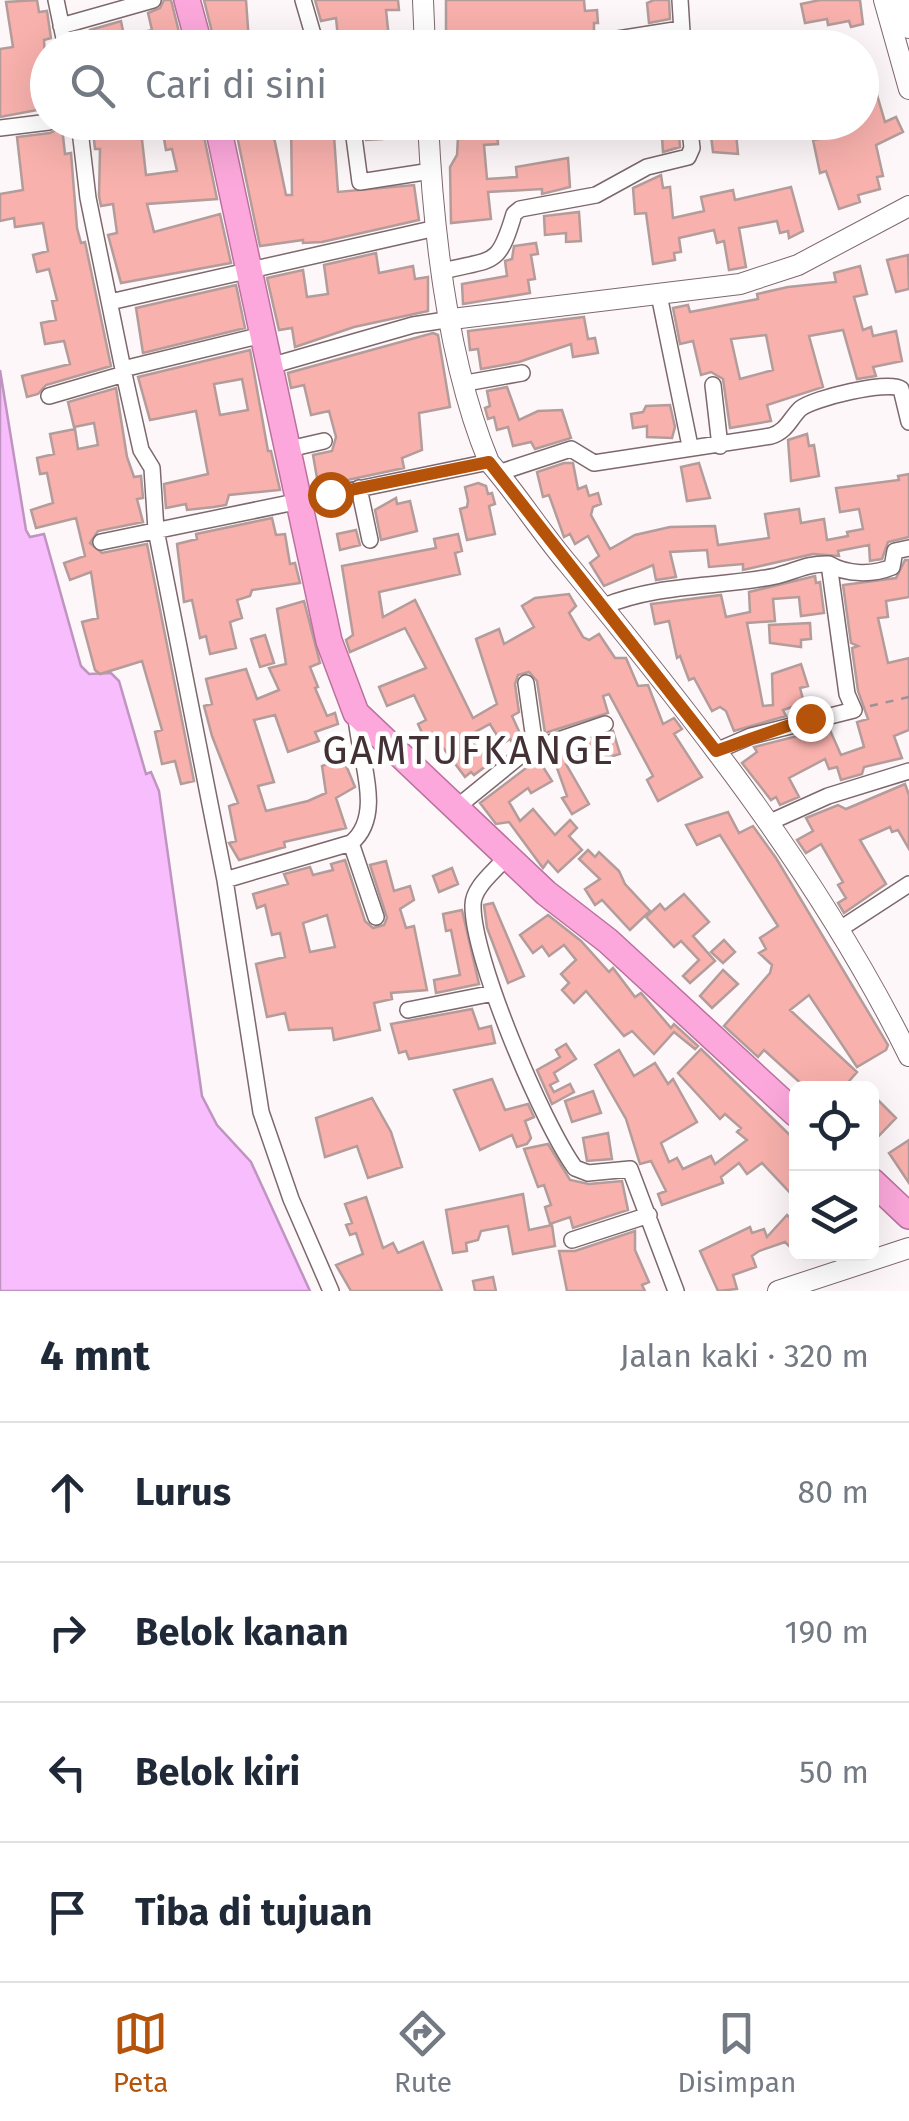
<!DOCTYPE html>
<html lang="id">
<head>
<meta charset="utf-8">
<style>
  body { margin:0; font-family:"Fira Sans",sans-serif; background:#f6f6f7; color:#1f2937 }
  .controls { position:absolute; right:30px; bottom:30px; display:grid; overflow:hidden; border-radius:15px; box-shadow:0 10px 40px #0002 }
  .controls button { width:90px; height:90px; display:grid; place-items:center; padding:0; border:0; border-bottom:2px solid #e0e1e3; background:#fff; color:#1f2937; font:50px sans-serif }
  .stop { position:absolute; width:30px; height:30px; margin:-22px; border:8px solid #b45309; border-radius:50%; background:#fff }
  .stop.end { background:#b45309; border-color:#fff; box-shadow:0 2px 10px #0008 }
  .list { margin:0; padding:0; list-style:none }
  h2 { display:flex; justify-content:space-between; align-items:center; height:130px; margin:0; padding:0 40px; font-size:42px }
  h2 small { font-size:32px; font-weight:400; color:#747a83 }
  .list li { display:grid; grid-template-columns:65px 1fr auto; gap:30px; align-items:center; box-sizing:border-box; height:140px; padding:0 40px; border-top:2px solid #e0e1e3 }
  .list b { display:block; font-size:38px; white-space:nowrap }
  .list em { font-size:32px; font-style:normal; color:#747a83 }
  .icon { flex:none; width:55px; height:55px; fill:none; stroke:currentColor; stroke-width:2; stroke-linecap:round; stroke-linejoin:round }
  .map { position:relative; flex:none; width:909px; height:1291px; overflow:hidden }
  .search { position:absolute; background:#fff; box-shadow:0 10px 40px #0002; left:30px; right:30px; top:30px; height:110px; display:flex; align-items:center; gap:25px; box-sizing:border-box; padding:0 35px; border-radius:55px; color:#747a83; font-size:38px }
  .sheet { height:690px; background:#fff }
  nav { display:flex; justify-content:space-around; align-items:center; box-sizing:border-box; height:140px; border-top:2px solid #e0e1e3; background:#fff; font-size:28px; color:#747a83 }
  nav a { display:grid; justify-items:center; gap:5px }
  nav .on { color:#b45309 }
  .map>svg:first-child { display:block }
  .water { fill:#f7bdfc; stroke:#c094c1; stroke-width:2.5 }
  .building { fill:#f8b1ad; stroke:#b39c9a; stroke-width:2.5; fill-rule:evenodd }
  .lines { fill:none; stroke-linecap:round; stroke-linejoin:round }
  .minor-casing { stroke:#7d686c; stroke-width:18 }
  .tertiary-casing { stroke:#7d686c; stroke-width:22 }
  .trunk-casing { stroke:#b9729d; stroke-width:28 }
  .path { stroke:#9a9294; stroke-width:2.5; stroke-dasharray:8 8; stroke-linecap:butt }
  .minor { stroke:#fff; stroke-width:15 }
  .tertiary { stroke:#fff; stroke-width:20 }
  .trunk { stroke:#fca8dc; stroke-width:25 }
  .route { stroke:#b45309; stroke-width:12 }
  .labels { text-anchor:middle; stroke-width:9; stroke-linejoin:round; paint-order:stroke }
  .quarter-label { font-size:40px; letter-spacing:2.5px; fill:#433135; stroke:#fff }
</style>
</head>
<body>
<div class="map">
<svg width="909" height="1291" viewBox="0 0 909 1291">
  <rect width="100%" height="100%" fill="#fdf7f9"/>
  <!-- water -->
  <path class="water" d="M0,370L26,530L30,537L44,534L81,666L89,674L111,673L119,681L146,774L151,772L159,791L202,1096L217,1125L251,1162L310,1291H0Z"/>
  <!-- building -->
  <path class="building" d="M37,0L39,12L47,11L51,38L44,40L48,108L0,117V49L13,47L6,2Z
    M164,0H171L183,48H126L123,37L152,30L148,13L160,8Z
    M204,0H246L249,42L216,48Z
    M315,0H398L399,10H386L390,48H339L336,18L321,21Z
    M446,0H584L585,11L597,10L598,23H594V31L558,37L550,46H546L544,35L509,38L510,45L493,48H453L452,40H446Z
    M654,0H669L670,19L649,23L647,3Z
    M820,0H860L863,24L851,27L849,21L828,25L827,19L805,23L801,4Z
    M121,21L124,36L92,42L90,30Z
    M301,32L303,48H271L270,37Z
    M875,88L885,122L896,117L903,132L876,145L883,176L877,177L880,189L858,195L860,202L839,209L826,171L820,173L813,140L825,138L817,122H862V92Z
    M92,122H140L146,175L177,171L172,149L166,150L161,122H201L217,199L147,204L154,232L220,214L231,263L121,283L108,235L117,233L113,204L101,206L99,196L100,149H95Z
    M291,122H333L338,192L414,185L419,220L322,242L303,243V240L260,246L236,131L271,123L286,195H292Z
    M661,122H678L680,147L663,152Z
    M735,122L738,154L713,152L711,136L720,135L719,123Z
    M381,123L382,139L366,140L364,125Z
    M497,123L498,144L484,145L487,179L517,177L516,167L568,158L570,187L542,194V189L488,192L491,219L451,223L450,167L457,155L458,137H466L465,124Z
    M62,127L65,154L71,153L77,228L81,243L85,242L111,366L46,385L38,394L27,397L22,376L70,364L64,341L45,344L41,323L56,320L52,301L57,300L49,269L37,272L33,255L48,251L43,223L15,227L14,218L0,221V194L23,190L17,137L50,133Z
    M661,175L663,188L670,187L673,218L704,211L701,197L733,190L735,200L791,187L803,231L789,238L788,231L780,233L777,221L739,228L746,267L729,270L724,241L717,243L714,230L679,238L681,252L674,253L675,260L653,264L646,213L635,214L633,188Z
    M579,212L581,241L566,242V233L545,235L544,216Z
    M536,243L538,254L531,255L535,279L528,280L530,293L463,304L462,284L507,276L505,261L512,259L514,246Z
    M376,253L379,273L413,266L415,279L428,277V311L354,327L295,347L292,328L279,330L267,278L303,270L307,297L328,294L324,265Z
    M908,255L909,289L896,292L887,260Z
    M860,266L867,294L854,297L863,330L871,327L873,336L896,331L902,361L873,367L876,376L857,379L843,330L809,336L823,387L767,405L771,421L730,428L723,379L711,372L701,375L693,341L680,344L673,308L688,305L690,312L758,299L757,294L788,287L836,282L834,273ZM766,335L773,370L740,379L731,339Z
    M236,285L245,328L143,353L136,308Z
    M584,317L588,339L595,338L598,353L573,357L571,344L519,362L481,369L478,349L470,350L468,331Z
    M433,333L438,335L450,407L419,413L422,450L402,458L404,468L324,485L322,477L317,478L313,455L332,451L336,437L329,411L311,415L304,385L291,388L288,373Z
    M250,350L268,451H271L280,490L229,495L226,505L214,507L187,510L186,504L166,508L164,484L208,474L196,411L150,420L138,377ZM242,379L248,410L220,415L214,384Z
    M507,387L519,420L538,411L562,410L571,438L535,449L531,442L513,446L508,427L497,430L494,417L488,419L485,408L490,406L487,391Z
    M116,388L127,457L134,477L141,476L143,498L137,499L143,522L98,531L90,543L102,553L147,544L194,781L181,784L175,761L162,764L155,732L162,730L142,661L100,674L95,670L82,622L98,618L91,572L70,580L64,563L85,556L76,518L36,528L31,510L53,503L47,473L40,474L37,458L54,454L50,434L75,429L78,449L98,445L94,423L74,427L68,402Z
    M670,405L675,427L672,438L647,437V426L633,428L631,414L643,412L646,406Z
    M807,434L809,446L814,445L819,476L791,481L788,440Z
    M564,463H573L578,489L586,486L589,496L598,493L601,504L593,507L591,515L610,549L635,535L670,527L715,526L718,545L769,538L765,514L799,509L801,523L824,519L827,540L848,536L847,532L863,529L859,509L840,512L836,488L899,480L898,476L909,474V537L888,542L882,559L875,560L870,561L869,545L838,551L839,556L813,554L743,570V564L709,567L707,550L670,552L676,577L656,580L653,565L604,586L590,563L599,556L588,536L575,544L570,534L564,537L549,495L543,497L537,472Z
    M699,463L710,498L687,501L681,467Z
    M478,483L486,486L488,494L492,493L495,504L489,506L495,534L467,540L460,509L467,507L468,501L465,487Z
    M396,498L397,504L410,501L417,531L381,540L375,510Z
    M272,518L276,535L285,534L290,564L295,563L300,583L252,590L250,596L237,600L242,618L230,622L236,648L210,654L206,636L200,638L192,600L184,602L177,544L197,539L196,534Z
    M356,530L360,545L340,550L337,534Z
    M458,534L462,551L455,553L460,574L379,592L383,617L415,600L473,718L497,704L476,639L499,629L504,644L534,627L522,606L535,598L569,594L576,606L569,613L583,637L589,640L599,634L615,658H626L638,686L648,685L663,724L674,718L682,729L674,734L702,777L658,801L647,780L653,776L609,694L603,696L608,713L545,733L537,681L529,672L518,675L515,684L519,712L512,716L523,740L514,746L510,739L502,744L490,724L468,736L490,763L474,775L471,772L465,777L432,733L424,737L418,724L426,720L414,695L387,706L379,687L426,668L405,628L350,652L346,640L353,635L342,566L436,548L434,539Z
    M905,560H909V597L886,601L888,617L878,618L888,663L909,658V730L894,736L902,758L864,767L862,774L841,780L837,767L829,769L825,759L789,778L799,797L780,805L776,797L771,800L742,763L757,752L754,747L829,728L841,755L864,747L857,722L868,719L858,691L852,648L858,646L851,643L843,585L896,578Z
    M815,576L816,583L820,582L824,613L801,616L799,597L773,599L775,621L747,623L763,706L773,705L772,674L801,664L808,686L800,688L804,703L783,710L786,716L734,731L726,711L720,707L712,711L694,678L689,680L680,656L677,658L669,621L655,624L651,604L721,595L726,617L750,612L749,592Z
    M304,601L320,663L310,667L318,687L315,688L327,716L335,713L338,724L315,732L319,741L288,752L275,715L254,720L274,782L258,786L266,811L308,801L326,793L322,766L343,758L355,787L336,798L346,828L284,842L285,847L239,860L229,843L236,841L229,806L238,803L212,736L204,706L212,704L206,679L246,669L257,699L279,690L269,668L286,664L277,609Z
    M810,623L811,639L801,640V647L770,643L769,625Z
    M265,635L274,663L260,667L251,639Z
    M613,731L620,754L600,760L597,751L566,764L589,804L572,814L562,798L567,796L552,754Z
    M538,759L552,781L531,793L528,788L509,802L520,821L533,809L555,835L570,820L577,828L569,836L582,850L558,872L548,861L543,868L509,822L496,824L480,803Z
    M905,784L909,795V849L898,830L892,832L890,827L860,840L886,884L844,913L838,903L846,898L838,885L843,882L821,844L806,853L797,840L813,831L806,818L838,805L846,809Z
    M728,812L739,833L753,826L776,858L888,1045L886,1050L857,1067L809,995L790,1010L857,1072L843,1088H806L764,1050L758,1057L724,1026L770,973L772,965L759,953L766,949L760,938L778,926L720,835L697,845L686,825Z
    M588,850L595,857L599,852L619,871L625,884L650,911L630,930L602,900L595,905L585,889L600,879L579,859Z
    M345,860L365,921L373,928L384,925L387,918L370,865L386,861L394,891L410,886L414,900L400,909L406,928L414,926L427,990L391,993L392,999L374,1003L380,1030L334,1040L332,1028L289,1030L285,1013L267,1017L256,964L285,957L280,933L272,935L265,905L257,908L253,894L288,884L284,874L310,867L313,875L333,870L331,864ZM327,915L335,947L310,952L303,923Z
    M452,868L458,884L439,892L433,876Z
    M684,894L709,922L693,936L715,961L690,983L683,976L699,960L681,941L674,947L646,917L660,904L665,910Z
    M493,903L524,976L508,983L487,928L484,905Z
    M462,910L479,984L436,993L434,980L460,975L451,930L446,931L443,914Z
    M548,915L581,941L609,972L613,968L635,997L641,993L671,1028L674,1024L698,1046L695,1049L674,1032L654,1054L632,1031L624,1036L586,991L574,1003L562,990L569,983L561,974L576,960L564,945L549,956L542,946L533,953L520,935Z
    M724,940L735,952L723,963L711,952Z
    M723,970L738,984L712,1008L700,996Z
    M472,1009L479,1029L491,1026L495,1043L409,1059L406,1051L399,1053L391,1024Z
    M566,1044L576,1059L554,1073L558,1081L550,1085L554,1092L570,1084L574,1092L552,1104L537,1070L560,1057L556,1050Z
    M701,1049L796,1141V1199L762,1163L747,1174L739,1163L721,1177L723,1183L662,1205L658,1194L666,1191L651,1161L640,1164L626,1119L595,1065L619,1050L634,1076L655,1063L668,1084L673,1079L697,1122L661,1143L669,1162L677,1158L683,1169L711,1156L715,1164L747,1140L737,1132L741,1128L725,1114L720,1119L678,1073Z
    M492,1079L505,1110L528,1104L534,1117L525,1121L531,1138L527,1144L517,1147L512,1135L480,1150L454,1090Z
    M593,1091L601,1113L572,1122L565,1101Z
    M372,1098L391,1132L402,1167L368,1178L357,1146L325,1157L316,1118Z
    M878,1100L896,1118L872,1143V1105Z
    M608,1133L612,1159L587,1161L583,1138Z
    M909,1140V1183L889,1153Z
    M548,1144L570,1180L589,1184L622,1181L628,1210L573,1228L570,1217L550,1224L545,1207L551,1205L544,1185L538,1187L524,1149Z
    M523,1194L529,1230L552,1225L555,1246L513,1254L508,1226L481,1231L478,1240L466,1243L467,1251L453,1253L446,1210Z
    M366,1197L383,1248L393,1243L398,1253L423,1242L442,1291H351L336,1265L363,1254L356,1233L350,1235L346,1225L352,1223L345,1204Z
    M787,1215L796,1224V1238L789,1246L785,1242L759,1251L752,1256L756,1267L733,1275L737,1289L718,1291L700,1251L750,1227L752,1233L764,1229L767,1237Z
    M635,1231V1250L649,1282L642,1285L645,1291H567L559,1251H575Z
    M493,1277L496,1291H475L473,1281Z"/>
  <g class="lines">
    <defs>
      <path id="minor" d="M56,0L66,48
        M303,0L317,48
        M680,0L683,48
        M61,26L153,0
        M561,48L681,29
        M79,122L88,198L124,374L141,450L152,468L156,530L225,880L261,1112L291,1199L331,1291
        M352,122L360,182L431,171
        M0,128L49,122
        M443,271C494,258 498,268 514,214L520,209L596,195L647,167L688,157L692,148L689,122
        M659,295L690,446
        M110,302L436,228
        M270,366L413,325L452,319
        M123,369L262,335
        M466,383L522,373
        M713,385L720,446
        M49,396L124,374
        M289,449L324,441
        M498,473L571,449L594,463L771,436C787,431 789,420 800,409C813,398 889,380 901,389L909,422
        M359,488L370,540
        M101,542L489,462
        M604,606C660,583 718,588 776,576C796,571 808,563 829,564
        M526,683L535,747
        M716,751L751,736L854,710L847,694L829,564C847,575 873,575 892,567L895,551L909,548
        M456,808L526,751L605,724
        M768,823L828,796L909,771
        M351,843L376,917
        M507,856C497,870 473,886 473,905C472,958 543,1124 575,1168L588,1173L630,1169L676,1291
        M225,880L351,843C387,814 356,751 356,713
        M840,929L909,884
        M408,1010L494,993
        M572,1240L649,1215"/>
      <path id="tertiary" d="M423,0L425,48
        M884,0L909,89
        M901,0L909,28
        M428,122C433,229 448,364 489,462C517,494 540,531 568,564C695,719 820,876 909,1056
        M452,319L740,284L798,265L909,206
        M778,1291L909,1248"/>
      <path id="trunk" d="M187,0L200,48
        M217,122L329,641L356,713L546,893L608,941L796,1114
        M872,1181L909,1216"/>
    </defs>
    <!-- minor casing -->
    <use href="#minor" class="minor-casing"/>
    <!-- tertiary casing -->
    <use href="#tertiary" class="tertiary-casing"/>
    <!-- trunk casing -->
    <use href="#trunk" class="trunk-casing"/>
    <!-- path -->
    <path class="path" d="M870,706L909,697"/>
    <!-- minor -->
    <use href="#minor" class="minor"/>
    <!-- tertiary -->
    <use href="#tertiary" class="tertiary"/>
    <!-- trunk -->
    <use href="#trunk" class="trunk"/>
  </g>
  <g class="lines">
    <!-- route -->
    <path class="route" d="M330,494L489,462L716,751L810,718"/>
  </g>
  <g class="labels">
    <!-- quarter labels -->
    <g class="quarter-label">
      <text x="469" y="764">GAMTUFKANGE</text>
    </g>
  </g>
</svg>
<div class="controls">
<button><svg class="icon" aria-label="locate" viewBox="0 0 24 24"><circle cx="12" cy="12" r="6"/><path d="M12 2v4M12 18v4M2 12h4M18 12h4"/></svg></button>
<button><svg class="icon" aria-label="layers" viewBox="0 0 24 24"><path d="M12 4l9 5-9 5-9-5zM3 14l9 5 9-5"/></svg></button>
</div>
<div class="stop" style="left:330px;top:494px"></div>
<div class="stop end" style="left:810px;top:718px"></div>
<div class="search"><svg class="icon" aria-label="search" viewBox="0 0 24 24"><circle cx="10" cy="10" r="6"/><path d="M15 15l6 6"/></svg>Cari di sini</div>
</div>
<section class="sheet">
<h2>4 mnt<small>Jalan kaki · 320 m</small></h2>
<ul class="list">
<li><svg class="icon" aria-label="ahead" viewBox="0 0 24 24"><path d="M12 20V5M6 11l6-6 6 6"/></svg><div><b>Lurus</b></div><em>80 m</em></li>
<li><svg class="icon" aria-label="right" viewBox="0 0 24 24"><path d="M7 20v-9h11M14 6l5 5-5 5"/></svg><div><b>Belok kanan</b></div><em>190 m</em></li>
<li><svg class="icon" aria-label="left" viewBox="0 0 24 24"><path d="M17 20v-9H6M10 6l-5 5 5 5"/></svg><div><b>Belok kiri</b></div><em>50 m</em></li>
<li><svg class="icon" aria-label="arrive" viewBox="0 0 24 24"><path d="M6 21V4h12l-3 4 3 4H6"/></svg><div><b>Tiba di tujuan</b></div></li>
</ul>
</section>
<nav>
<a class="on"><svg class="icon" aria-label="map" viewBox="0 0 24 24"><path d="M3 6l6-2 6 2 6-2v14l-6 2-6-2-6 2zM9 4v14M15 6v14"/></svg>Peta</a>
<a><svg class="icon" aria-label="directions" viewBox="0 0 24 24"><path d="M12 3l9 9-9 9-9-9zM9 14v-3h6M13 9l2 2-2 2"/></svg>Rute</a>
<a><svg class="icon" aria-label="saved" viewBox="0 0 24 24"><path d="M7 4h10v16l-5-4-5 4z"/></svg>Disimpan</a>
</nav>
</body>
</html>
